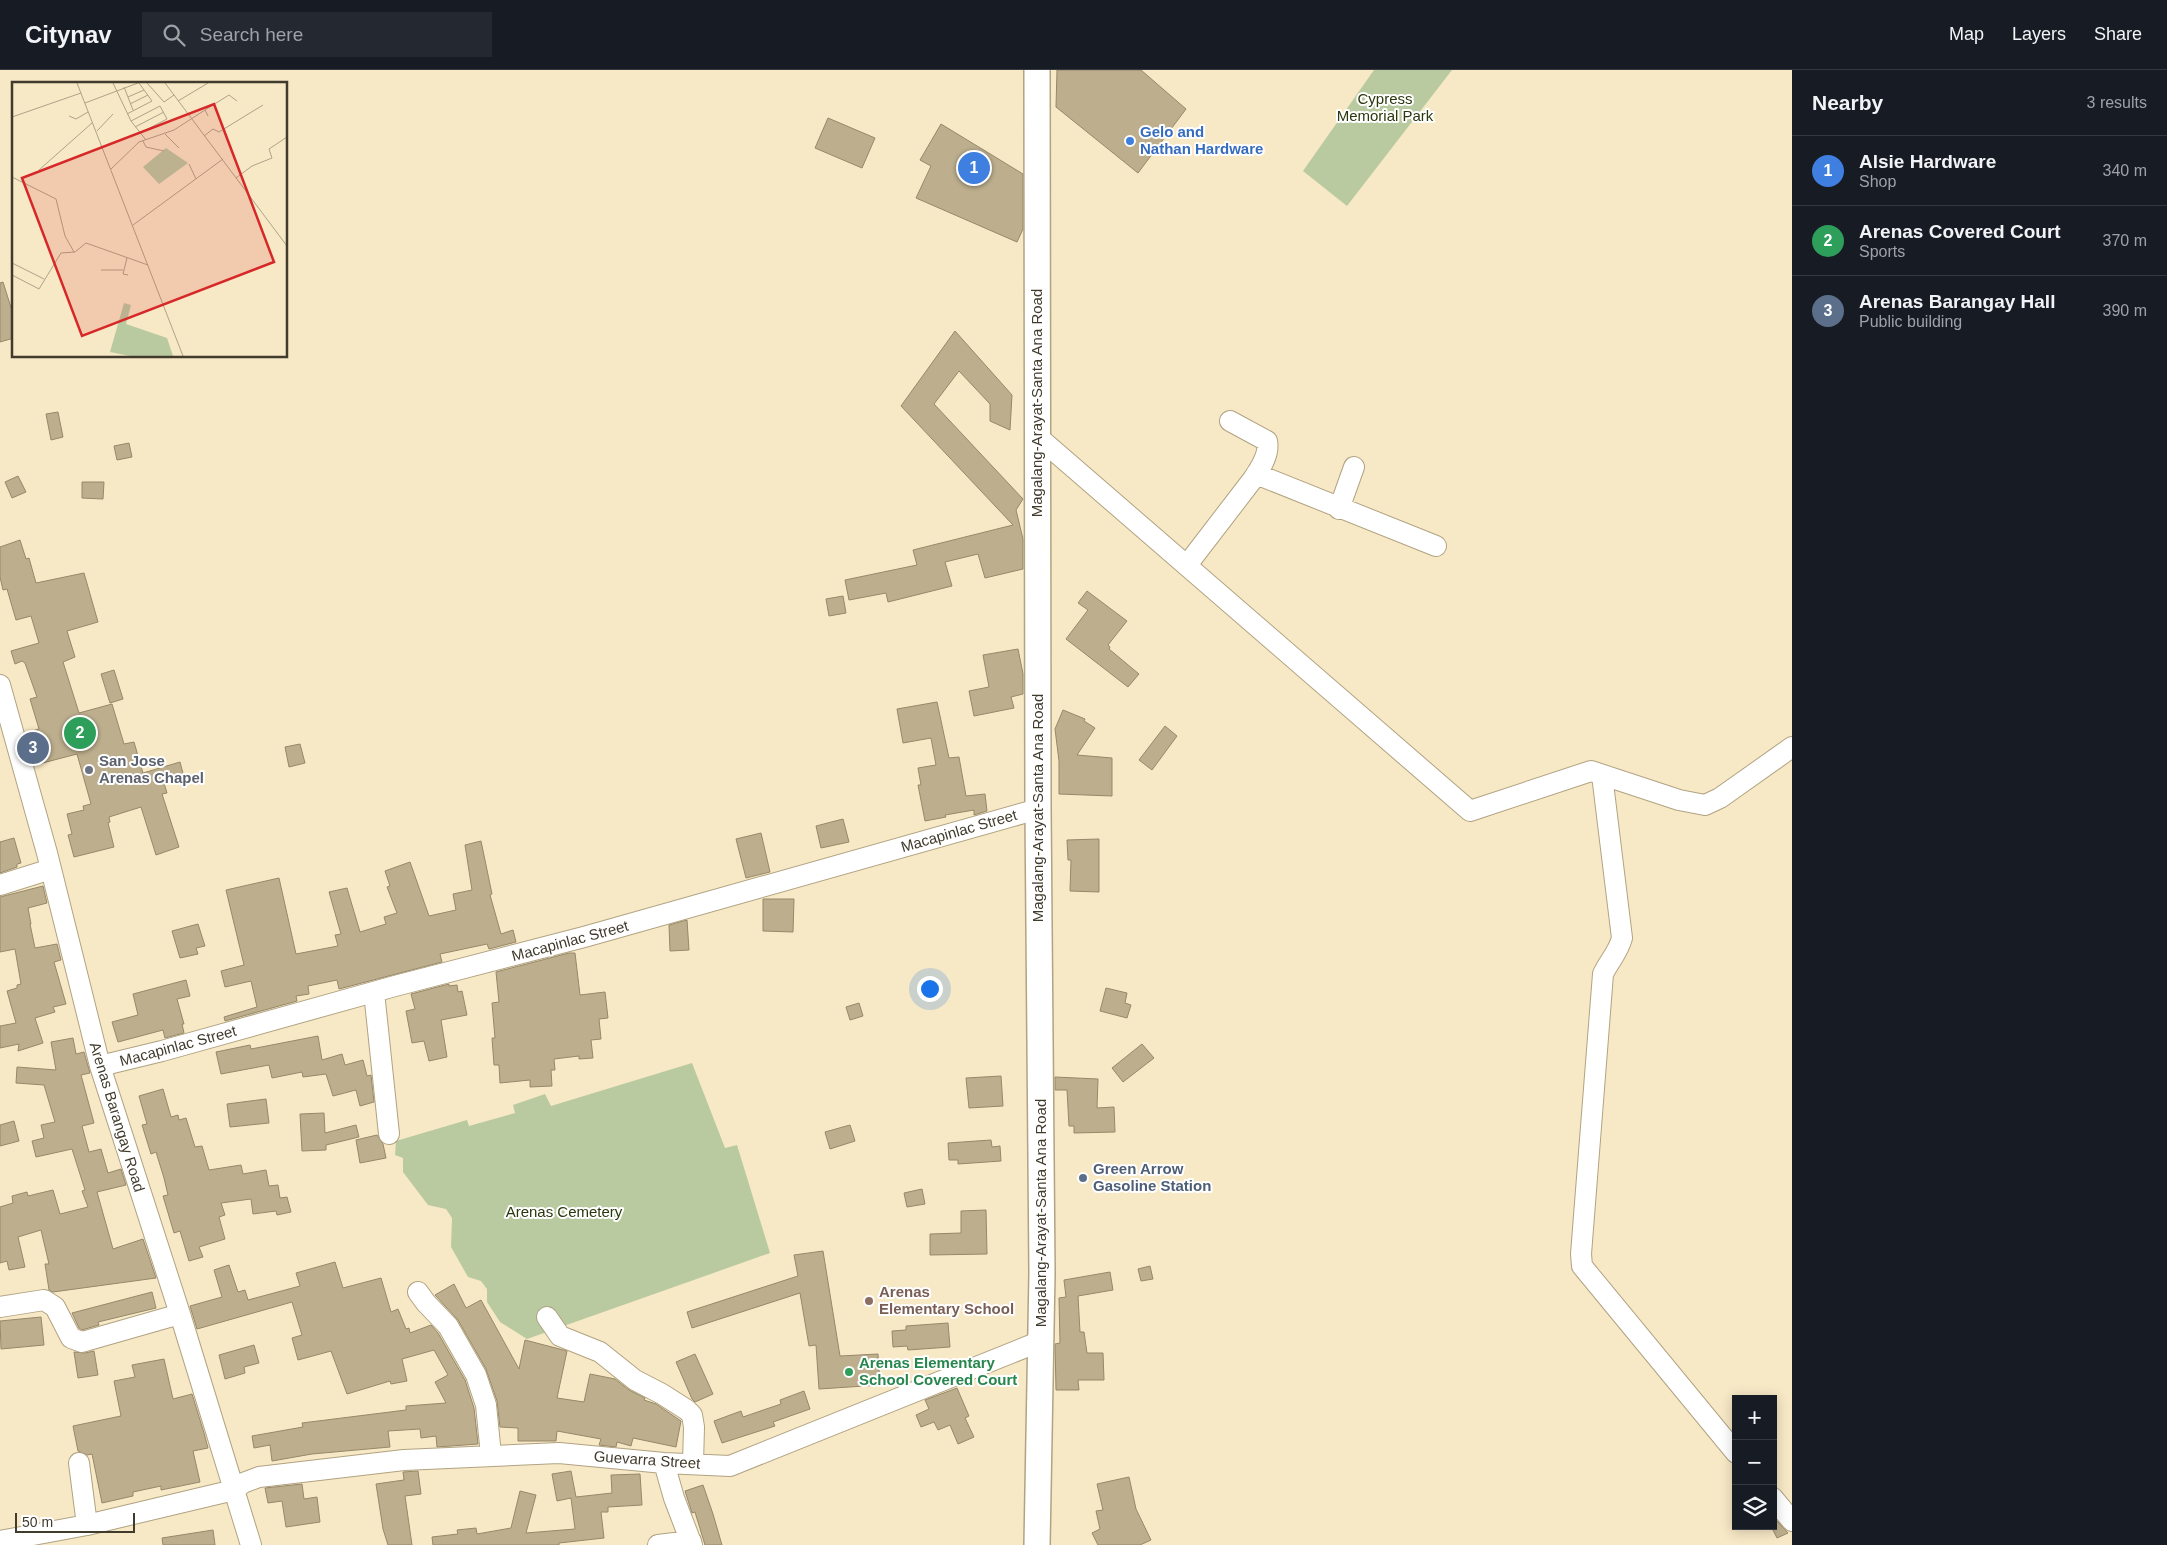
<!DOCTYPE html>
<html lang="en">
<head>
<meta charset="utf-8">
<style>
  body { margin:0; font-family:Helvetica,sans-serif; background:#242831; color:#f1f3f6 }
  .controls { position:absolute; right:15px; bottom:15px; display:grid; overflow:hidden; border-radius:0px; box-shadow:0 2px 12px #0003 }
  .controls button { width:45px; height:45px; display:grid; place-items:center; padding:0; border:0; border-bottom:1px solid #363941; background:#171b24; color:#f1f3f6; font:25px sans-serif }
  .scale { position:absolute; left:15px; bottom:12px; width:120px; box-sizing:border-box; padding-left:5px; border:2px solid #413b2e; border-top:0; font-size:14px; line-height:18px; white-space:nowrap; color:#413b2e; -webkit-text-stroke:4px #fff; paint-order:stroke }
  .you { position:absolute; left:929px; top:918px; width:18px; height:18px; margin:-12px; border:4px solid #fff; border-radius:50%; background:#1a73e8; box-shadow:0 0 0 8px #1a73e833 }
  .badge { display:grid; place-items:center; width:32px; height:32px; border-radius:50%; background:#db2777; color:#fff; font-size:16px; font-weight:700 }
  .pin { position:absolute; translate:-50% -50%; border:2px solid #fff; box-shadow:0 1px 5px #0006 }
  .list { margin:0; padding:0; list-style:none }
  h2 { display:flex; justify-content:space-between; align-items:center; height:65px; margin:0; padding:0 20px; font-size:21px }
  h2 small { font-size:16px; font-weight:400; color:#9ea1a6 }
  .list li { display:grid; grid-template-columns:32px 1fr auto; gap:15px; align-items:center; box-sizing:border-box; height:70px; padding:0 20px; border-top:1px solid #363941 }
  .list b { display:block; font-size:19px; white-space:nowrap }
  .list p { margin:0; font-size:16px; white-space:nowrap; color:#9ea1a6 }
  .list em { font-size:16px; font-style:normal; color:#9ea1a6 }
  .icon { flex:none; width:28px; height:28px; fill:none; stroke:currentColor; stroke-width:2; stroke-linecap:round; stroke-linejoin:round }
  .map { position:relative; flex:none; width:1792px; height:1475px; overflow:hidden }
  header { display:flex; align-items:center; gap:30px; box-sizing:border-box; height:70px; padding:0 25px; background:#171b24; border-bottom:1px solid #363941 }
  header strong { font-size:24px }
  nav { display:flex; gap:28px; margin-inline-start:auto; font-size:18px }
  .search { width:350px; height:45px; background:#242831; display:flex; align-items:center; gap:12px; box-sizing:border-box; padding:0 18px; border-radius:0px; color:#9ea1a6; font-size:19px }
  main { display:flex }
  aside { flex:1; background:#171b24 }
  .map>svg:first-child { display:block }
  .green { fill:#b9caa1 }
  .building { fill:#bdaf8e; stroke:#968869 }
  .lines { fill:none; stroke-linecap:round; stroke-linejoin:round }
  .minor-casing { stroke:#b1a382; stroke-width:22 }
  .major-casing { stroke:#b1a382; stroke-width:28 }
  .minor { stroke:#fff; stroke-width:20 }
  .major { stroke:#fff; stroke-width:25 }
  .shop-dot { fill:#3f7fe0; stroke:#fff; stroke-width:2 }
  .worship-dot { fill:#6b7280; stroke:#fff; stroke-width:2 }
  .service-dot { fill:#5c6f8a; stroke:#fff; stroke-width:2 }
  .education-dot { fill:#8d6e63; stroke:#fff; stroke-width:2 }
  .leisure-dot { fill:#2e9e5b; stroke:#fff; stroke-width:2 }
  .labels { text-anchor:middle; stroke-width:4; stroke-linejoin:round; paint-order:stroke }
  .park-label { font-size:15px; fill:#29380c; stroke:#fff }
  .shop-label { font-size:15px; font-weight:bold; fill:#366cbe; stroke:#fff; text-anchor:start }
  .street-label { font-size:15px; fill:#413b2e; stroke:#fff }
  .worship-label { font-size:15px; font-weight:bold; fill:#5b616d; stroke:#fff; text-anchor:start }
  .service-label { font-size:15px; font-weight:bold; fill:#4e5e75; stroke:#fff; text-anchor:start }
  .education-label { font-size:15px; font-weight:bold; fill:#785e54; stroke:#fff; text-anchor:start }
  .leisure-label { font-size:15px; font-weight:bold; fill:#27864d; stroke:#fff; text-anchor:start }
  .inset-road { fill:none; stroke:#aea389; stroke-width:1 }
  .view { fill:#d62828; fill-opacity:0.15; stroke:#d62828; stroke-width:2.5 }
  .inset-edge { fill:none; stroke:#413b2e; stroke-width:2.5 }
</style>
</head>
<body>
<header>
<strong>Citynav</strong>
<div class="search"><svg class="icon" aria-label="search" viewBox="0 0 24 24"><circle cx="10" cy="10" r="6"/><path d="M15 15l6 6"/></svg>Search here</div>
<nav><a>Map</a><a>Layers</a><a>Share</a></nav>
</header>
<main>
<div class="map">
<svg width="1792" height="1475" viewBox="0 0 1792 1475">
  <rect width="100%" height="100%" fill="#f7e8c6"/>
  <!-- green -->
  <path class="green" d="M1374,0H1452L1347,136L1303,101Z
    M692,993L725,1078L737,1075L770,1183L527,1269L500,1252L487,1232V1219L481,1211L468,1207L451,1177L452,1148L446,1139L428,1135L403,1102V1088L395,1085L396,1071L467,1050L469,1056L515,1043L513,1035L545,1024L551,1036Z"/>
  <!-- building -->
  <path class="building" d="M1057,0H1141L1186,39L1138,103L1056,37Z
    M828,48L875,68L862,98L815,78Z
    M941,54L1023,104V159L1017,172L916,128L931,96L920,90Z
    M3,212L14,247V268L0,272V213Z
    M955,261L1012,325L1010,360L990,351V334L959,301L934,334L1023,429L1016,440L1023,469V499L985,508L978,484L945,492L952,516L888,532L886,523L849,530L845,510L917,495L913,480L1013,455L901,336Z
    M58,342L63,367L51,370L46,344Z
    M129,373L132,387L117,390L114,376Z
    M18,406L26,422L12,428L5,412Z
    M82,412H104L103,429L82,428Z
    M20,470L26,489L29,488L36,513L84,503L98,552L67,561L75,587L63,592L79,643L112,634L124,674L134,672L143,703L180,692L184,707L164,713L167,723L162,724L179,777L156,785L141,737L109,747L110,752L108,753L114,777L74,787L68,765L72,764L67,744L84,740L83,736L91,734L77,684L35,695L26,663L39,659L30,629L37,627L25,593L22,591L15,594L11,581L39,573L31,546L16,550L7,519L3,520L0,507V477Z
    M1087,521L1127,551L1108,575L1110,577L1109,579L1139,604L1128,617L1066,569L1088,540L1078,533Z
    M843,526L846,543L829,546L826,529Z
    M1018,579L1023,604V624L1011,627L1014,638L974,646L969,621L989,617L983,585Z
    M114,600L123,629L110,633L101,604Z
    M937,632L949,688L959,687L966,726L985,724L987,741L974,745V740L945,745L946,747L925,751L918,715H921L918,698L936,695L931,668L903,673L897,639Z
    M1063,640L1085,649L1084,651L1095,658L1077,685L1112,688V726L1059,724V691L1055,659Z
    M1165,656L1177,666L1152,700L1139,690Z
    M300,674L305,693L289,697L285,677Z
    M843,749L849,772L821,778L816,756Z
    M761,763L770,802L746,808L736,769Z
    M14,768L21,793L17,794V797L0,803V772Z
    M1099,769V822L1070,821L1071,790H1068L1067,770Z
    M481,771L492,824L490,825L501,864L513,860L516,872L489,879L487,874L440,884L442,892L339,919L337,910L308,916L309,924L296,926L297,931L225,951L224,947L257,937L251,911L225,917L221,901L244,895L226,820L279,808L296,884L338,876L335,865L341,864L329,822L347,818L360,862L386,854L384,847L397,843L387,817L390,816L385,801L410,792L429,846L456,840L453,824L472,820L465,775Z
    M43,816L47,833L28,838L31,854H30L35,878L57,874L61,890L54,892L66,934L53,937L55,942L35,948L43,973L18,981L19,974L0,978V956L16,953L7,921L17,918V915L21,914L15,879L0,882V827Z
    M763,829H794L793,862L763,861Z
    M687,850L689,880L670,881L669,855Z
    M198,854L205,876L196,878L198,884L180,888L172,861Z
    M569,883H575L580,925L605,922L608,948L599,949L601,969L591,970L593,988L579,989V986L554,989L555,1000H551L552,1016L530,1017V1010L500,1013L499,995H494L492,968H495L492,933L499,932L496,902Z
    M186,910L190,926L177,929L184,954H182L184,963L165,968L163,960L118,972L112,952L138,945L133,924Z
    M449,914V916L457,915L458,922L462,921L467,945L441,950L447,987L429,991L424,971L412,973L406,941L415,939L411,924Z
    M1106,918L1127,923L1125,933L1131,935L1127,948L1100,941Z
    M859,933L863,946L850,950L846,937Z
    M318,966L322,990L342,984L345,995L363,990L367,1006L371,1005L374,1032L360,1036L356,1020L333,1026L326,1004L303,1007L302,1002L272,1008L269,995L221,1004L216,982L250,975L251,979Z
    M73,968L76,984L84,982L90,1003L81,1005L94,1053L82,1056L89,1082L101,1079L108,1103L121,1099L126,1115L97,1122L113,1179L143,1169L156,1208L53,1222L49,1220L45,1194H49L41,1160L18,1167L25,1197L9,1200L7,1191L0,1193V1137L13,1133L12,1126L27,1122L28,1126L53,1120L60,1144L88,1137L82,1121L85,1120L72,1079L36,1087L32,1071L44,1068L41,1055L55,1052L44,1015L16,1013L17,997L56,1000L51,972Z
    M1142,974L1154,988L1123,1012L1112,998Z
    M1001,1006L1003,1036L969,1038L966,1008Z
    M1055,1007L1098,1009L1097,1038L1114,1037L1115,1062L1074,1063V1056H1069L1067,1020H1055Z
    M163,1019L171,1047L178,1045L179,1050L186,1048L195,1077L202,1076L209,1100L241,1095L243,1104L266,1100L269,1116L278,1115L280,1128L287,1127L291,1142L277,1145L276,1141L253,1144L251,1129L221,1133L225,1145L219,1147L225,1169L199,1177L203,1187L189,1191L180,1161L174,1163L163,1126L168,1125L164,1108L156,1082L151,1084L142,1055L147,1054L139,1026Z
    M266,1029L269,1053L230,1057L227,1034Z
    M324,1043L325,1063L356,1055L359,1067L326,1075V1080L302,1081L300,1044Z
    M14,1051L19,1071L0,1076V1055Z
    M850,1055L855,1071L830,1079L825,1062Z
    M377,1065L383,1074L386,1088L360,1093L356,1070Z
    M991,1070L992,1077L1000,1076L1001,1091L958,1094V1090H949L948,1073Z
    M922,1119L925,1134L907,1137L904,1123Z
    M986,1140L987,1184L930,1185V1164L961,1163V1141Z
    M823,1181L840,1286L878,1284L880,1315L819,1319L816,1275L809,1276L800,1223L692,1258L687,1242L798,1206L794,1185Z
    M335,1192L343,1218L381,1208L391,1242L398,1239L406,1259L409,1258L410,1263L431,1255L438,1263L465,1310L474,1338L478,1374L437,1377L436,1366L421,1368L420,1359L388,1361L390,1377L312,1384L272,1391L270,1375L254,1378L252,1366L303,1357L302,1353L406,1340V1336L446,1333L435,1312L448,1305L434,1280L402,1289L407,1311L391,1314L390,1311L347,1324L331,1281L298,1290L292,1268L302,1265L292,1232L197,1259L190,1236L222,1227L214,1200L229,1195L238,1222L245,1220L248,1230L300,1216L296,1203Z
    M1150,1196L1153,1209L1141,1211L1138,1199Z
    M1110,1202L1113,1220L1078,1226L1080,1262H1084L1087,1283H1103L1104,1310H1078L1079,1320H1056L1055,1274L1060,1273L1059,1228L1066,1227L1064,1210Z
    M454,1214L466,1238L481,1230L519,1299L525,1270L567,1281L557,1328L584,1332L590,1304L615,1309L629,1320L645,1328L644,1330L656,1334L681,1351L676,1377L633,1368L631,1376L617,1372L616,1377L599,1375L601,1369L557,1361L556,1371H518V1358L500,1357L497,1331L486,1299L458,1250L435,1225Z
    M152,1222L156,1238L98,1252L99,1255L82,1260L79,1258L72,1243Z
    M41,1247L44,1275L1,1279L0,1251Z
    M948,1253L950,1277L908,1280L907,1276L893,1277L892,1261L906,1260V1256Z
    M254,1275L259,1293L244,1297L245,1303L225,1309L219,1285Z
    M94,1281L98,1305L78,1308L74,1282L85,1283Z
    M695,1284L713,1324L695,1332L692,1329L676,1292Z
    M164,1289L173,1329L192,1324L204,1363L208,1378L193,1381L200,1412L161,1420V1416L133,1422V1426L102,1433L92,1384L87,1385L78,1381L73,1356L121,1346L114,1311L135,1307L132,1295Z
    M957,1318L969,1346L965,1348L974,1367L958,1374L950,1355L938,1360L934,1352L921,1357L916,1345L929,1339L925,1330Z
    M804,1321L810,1339L773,1352L775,1356L722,1373L714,1351L741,1341L743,1347L781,1334L780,1330Z
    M418,1401L421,1424L405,1426L412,1475H388L383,1459L376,1414L404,1410L403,1402Z
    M571,1401L576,1427L612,1423L611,1405L640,1404L642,1435L608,1437V1442H601L604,1468L559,1473V1475H433L432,1467L458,1464L457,1460L476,1458L477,1464L511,1458L520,1421L536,1425L526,1463L575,1459L571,1428L557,1431L552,1404Z
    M1129,1407L1136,1439L1151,1470L1140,1475H1098L1092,1463L1100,1459L1096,1441L1103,1440L1097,1414Z
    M302,1414L304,1429L317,1427L320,1452L286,1457L282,1431L268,1433L265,1418Z
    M703,1415L713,1444L722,1475H705L695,1442L692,1443L685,1421Z
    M1777,1451L1788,1463L1777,1468L1771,1456Z
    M213,1460L215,1475H163L162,1468Z"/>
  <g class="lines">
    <defs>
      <path id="minor" d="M1037,366L1470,741L1591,701L1679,730L1705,735L1720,728L1792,677
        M1256,404L1436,476
        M1339,439L1354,397
        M1187,495L1253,409C1260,399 1270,384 1267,371L1230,351
        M0,615L47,783L100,996L180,1244L251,1475
        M1602,705L1622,868C1618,883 1609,891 1603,904L1581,1184L1582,1196L1736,1383
        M0,815L51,799
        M374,922L389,1064
        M100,996L162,981L395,916L584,867L1038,739
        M418,1222L426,1233L448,1256L476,1305L486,1335L491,1385
        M0,1237L44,1230L55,1237L71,1268L82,1272L180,1244
        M547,1247L560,1266L600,1282L635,1310L662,1324L687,1340L692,1345L694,1357L693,1394
        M79,1393L87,1455L234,1420L243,1413L259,1407L404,1390L559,1383L664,1393L730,1396L1041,1271
        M664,1393L674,1428L692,1475
        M1773,1428L1792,1451
        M0,1471L87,1455
        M658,1475L691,1471"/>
      <path id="major" d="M1037,0L1038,739L1042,1203L1037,1475"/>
    </defs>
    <!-- minor casing -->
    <use href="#minor" class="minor-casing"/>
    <!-- major casing -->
    <use href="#major" class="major-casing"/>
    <!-- minor -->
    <use href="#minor" class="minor"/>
    <!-- major -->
    <use href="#major" class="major"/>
  </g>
  <!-- markers -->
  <circle class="shop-dot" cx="1130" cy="71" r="5"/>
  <circle class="worship-dot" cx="89" cy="700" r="5"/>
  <circle class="service-dot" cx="1083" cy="1108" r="5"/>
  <circle class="education-dot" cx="869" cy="1231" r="5"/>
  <circle class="leisure-dot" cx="849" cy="1302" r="5"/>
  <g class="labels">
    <!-- park labels -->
    <g class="park-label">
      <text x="1385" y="34">Cypress<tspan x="1385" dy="17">Memorial Park</tspan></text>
      <text x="564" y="1147">Arenas Cemetery</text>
    </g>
    <!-- shop labels -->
    <g class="shop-label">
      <text x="1140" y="67">Gelo and<tspan x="1140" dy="17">Nathan Hardware</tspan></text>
    </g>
    <!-- street labels -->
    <g class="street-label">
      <text transform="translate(1037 333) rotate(-90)" y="5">Magalang-Arayat-Santa Ana Road</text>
      <text transform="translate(1038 738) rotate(-90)" y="5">Magalang-Arayat-Santa Ana Road</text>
      <text transform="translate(959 761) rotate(-16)" y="5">Macapinlac Street</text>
      <text transform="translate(570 871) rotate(-15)" y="5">Macapinlac Street</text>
      <text transform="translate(178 976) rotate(-15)" y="5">Macapinlac Street</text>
      <text transform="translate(117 1047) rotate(73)" y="5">Arenas Barangay Road</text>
      <text transform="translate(1041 1143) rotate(-90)" y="5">Magalang-Arayat-Santa Ana Road</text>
      <text transform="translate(647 1390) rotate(4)" y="5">Guevarra Street</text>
    </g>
    <!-- worship labels -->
    <g class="worship-label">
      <text x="99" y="696">San Jose<tspan x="99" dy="17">Arenas Chapel</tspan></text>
    </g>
    <!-- service labels -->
    <g class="service-label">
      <text x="1093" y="1104">Green Arrow<tspan x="1093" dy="17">Gasoline Station</tspan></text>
    </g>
    <!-- education labels -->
    <g class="education-label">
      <text x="879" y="1227">Arenas<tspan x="879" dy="17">Elementary School</tspan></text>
    </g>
    <!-- leisure labels -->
    <g class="leisure-label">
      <text x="859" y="1298">Arenas Elementary<tspan x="859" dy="17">School Covered Court</tspan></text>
    </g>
  </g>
  <!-- overview -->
  <g transform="translate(12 12)">
    <rect width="275" height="275" fill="#f7e8c6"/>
    <path d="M154,66L176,81L147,102L131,85ZM112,221L119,223L114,242L155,256L161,274H118L98,270Z" fill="#b9caa1"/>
    <path class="inset-road" d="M65,1L171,274M101,1L119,39L134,58M135,1L152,20L162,13M153,1L275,164M112,5L121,28M116,15L132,8M166,19L196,1M73,21L126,1M118,22L136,13M193,28L217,13L225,19M115,32L140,19L127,1M57,34L64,37L76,30M0,35L69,11M119,39L148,24L155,37L128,51M123,45L152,30M85,49L101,32M153,52L167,66M192,54L201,47L207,50L251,23M131,59L134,65L152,69M177,82L184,97M99,87L127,60L162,48L193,28L196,34M27,88L80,41M0,95L44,117L53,154L62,170M224,96L240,84L260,76L257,67L275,55M121,143L211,77M115,176L111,192L116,193M0,181L32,197M89,188H111M0,193L27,207L49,171L63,170L74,161L136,183"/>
    <path class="view" d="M202,22L262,180L70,254L10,96Z"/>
    <rect width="275" height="275" class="inset-edge"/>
  </g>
</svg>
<div class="controls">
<button>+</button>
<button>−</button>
<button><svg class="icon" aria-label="layers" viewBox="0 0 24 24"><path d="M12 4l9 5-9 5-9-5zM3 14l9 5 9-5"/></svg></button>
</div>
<div class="scale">50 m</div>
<div class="you"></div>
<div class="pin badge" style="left:974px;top:98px;background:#3f7fe0">1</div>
<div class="pin badge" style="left:80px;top:663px;background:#2e9e5b">2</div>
<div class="pin badge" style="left:33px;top:678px;background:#5c6f8a">3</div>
</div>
<aside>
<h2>Nearby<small>3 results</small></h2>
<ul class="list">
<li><span class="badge" style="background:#3f7fe0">1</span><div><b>Alsie Hardware</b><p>Shop</p></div><em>340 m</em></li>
<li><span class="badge" style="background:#2e9e5b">2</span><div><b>Arenas Covered Court</b><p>Sports</p></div><em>370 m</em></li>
<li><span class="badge" style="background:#5c6f8a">3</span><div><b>Arenas Barangay Hall</b><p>Public building</p></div><em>390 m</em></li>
</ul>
</aside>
</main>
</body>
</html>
